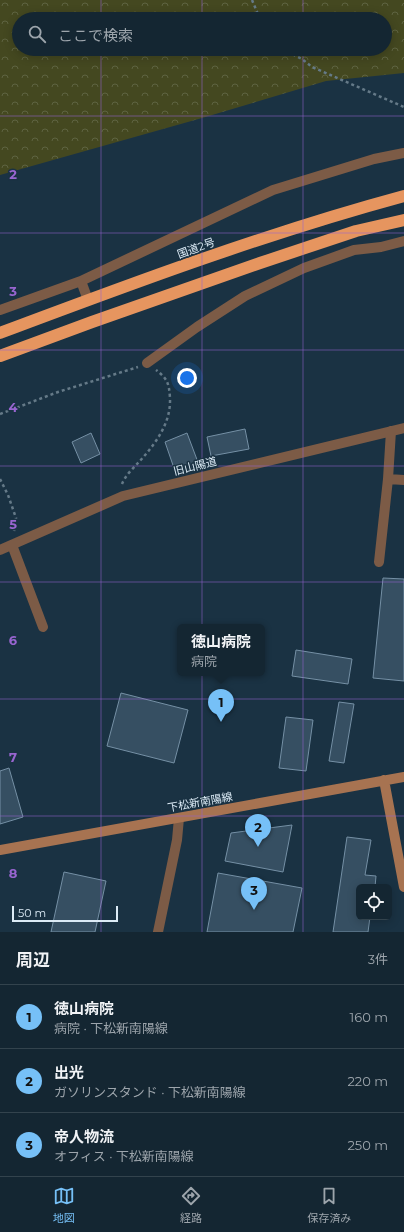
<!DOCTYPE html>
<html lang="ja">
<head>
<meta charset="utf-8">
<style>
  body { margin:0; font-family:Montserrat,"Noto Sans JP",sans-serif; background:#1d2e3a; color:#f1f3f6 }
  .controls { position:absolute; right:12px; bottom:12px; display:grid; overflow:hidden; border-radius:6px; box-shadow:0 2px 10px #0003 }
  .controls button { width:36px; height:36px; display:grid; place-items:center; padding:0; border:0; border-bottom:1px solid #33434d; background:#142632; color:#f1f3f6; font:20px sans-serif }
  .scale { position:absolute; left:12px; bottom:10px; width:106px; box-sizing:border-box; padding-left:4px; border:2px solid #dcebf6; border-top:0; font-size:11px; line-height:14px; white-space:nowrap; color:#dcebf6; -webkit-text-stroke:3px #1a3243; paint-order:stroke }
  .you { position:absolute; left:187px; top:378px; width:14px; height:14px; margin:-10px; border:3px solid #fff; border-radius:50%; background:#1a73e8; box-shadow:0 0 0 6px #1a73e833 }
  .badge { display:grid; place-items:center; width:26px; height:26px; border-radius:50%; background:#76c0f7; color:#111; font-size:13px; font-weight:700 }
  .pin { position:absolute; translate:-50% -33px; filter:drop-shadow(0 1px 2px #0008) }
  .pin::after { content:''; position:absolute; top:21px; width:14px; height:12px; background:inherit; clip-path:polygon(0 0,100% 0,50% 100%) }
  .popup { position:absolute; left:177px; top:624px; width:88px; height:52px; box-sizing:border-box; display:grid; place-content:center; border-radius:6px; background:#142632; filter:drop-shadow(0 1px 3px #0005); font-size:13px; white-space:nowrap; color:#9da5ac }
  .popup b { font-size:15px; color:#f1f3f6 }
  .popup::after { content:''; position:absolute; left:50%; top:100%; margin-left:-8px; border:8px solid transparent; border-top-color:#142632 }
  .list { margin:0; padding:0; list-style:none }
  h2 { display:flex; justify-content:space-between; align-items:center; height:52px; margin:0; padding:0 16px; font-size:17px }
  h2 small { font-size:13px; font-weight:400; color:#9da5ac }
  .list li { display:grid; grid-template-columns:26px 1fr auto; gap:12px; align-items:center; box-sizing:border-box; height:64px; padding:0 16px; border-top:1px solid #33434d }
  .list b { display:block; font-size:15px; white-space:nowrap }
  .list p { margin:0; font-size:13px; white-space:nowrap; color:#9da5ac }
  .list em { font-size:13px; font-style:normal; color:#9da5ac }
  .icon { flex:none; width:22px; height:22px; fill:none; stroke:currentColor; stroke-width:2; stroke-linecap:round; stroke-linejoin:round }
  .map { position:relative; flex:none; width:404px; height:932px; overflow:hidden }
  .search { position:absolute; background:#142632; box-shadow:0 2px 10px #0003; left:12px; right:12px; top:12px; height:44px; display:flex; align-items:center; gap:10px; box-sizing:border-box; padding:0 14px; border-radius:22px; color:#9da5ac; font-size:15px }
  .sheet { height:244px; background:#142632 }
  nav { display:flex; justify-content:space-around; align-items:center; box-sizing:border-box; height:56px; border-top:1px solid #33434d; background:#142632; font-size:11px; color:#9da5ac }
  nav a { display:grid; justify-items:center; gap:2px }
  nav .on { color:#76c0f7 }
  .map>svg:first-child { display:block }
  .forest { fill:url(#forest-crowns); fill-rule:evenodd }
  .building { fill:#364f62; stroke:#7590a5 }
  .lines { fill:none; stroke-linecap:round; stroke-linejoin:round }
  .path { stroke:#657a88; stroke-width:2.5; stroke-dasharray:3 3; stroke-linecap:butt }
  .street { stroke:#7c5b46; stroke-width:10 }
  .secondary { stroke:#a77351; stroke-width:10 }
  .highway { stroke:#e6955f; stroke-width:12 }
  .grid { fill:none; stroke:#9865d0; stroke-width:1; stroke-opacity:0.55 }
  .labels { text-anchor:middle; stroke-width:3; stroke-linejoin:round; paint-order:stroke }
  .street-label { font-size:11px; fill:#dcebf6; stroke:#1a3243 }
  .grid-label { font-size:13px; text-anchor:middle; font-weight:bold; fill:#9865d0; stroke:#1a3243; stroke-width:3; stroke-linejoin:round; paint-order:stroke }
</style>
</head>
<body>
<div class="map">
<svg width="404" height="932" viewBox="0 0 404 932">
  <defs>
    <pattern id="forest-crowns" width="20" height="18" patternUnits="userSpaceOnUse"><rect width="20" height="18" fill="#444820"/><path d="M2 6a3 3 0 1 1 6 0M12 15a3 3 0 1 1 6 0" fill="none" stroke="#5e6341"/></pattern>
  </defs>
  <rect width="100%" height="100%" fill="#1a3243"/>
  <!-- forest -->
  <path class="forest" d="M0,0H404V73L326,81L202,118L0,175ZM19,19H385V49H19Z"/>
  <!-- building -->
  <path class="building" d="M245,429L249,449L211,456L207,437Z
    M91,433L100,454L81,463L72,442Z
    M187,433L199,465L176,474L165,442Z
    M383,578L404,579V681L373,678Z
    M296,650L352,659L348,684L292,676Z
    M121,693L188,710L174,763L107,746Z
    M339,702L354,704L344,763L329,761Z
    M286,717L313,720L306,771L279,768Z
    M9,768L23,817L0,824V771Z
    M292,825L283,872L225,861L231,833Z
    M347,837L371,840L365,875L376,876L375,887H359V917H370L368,932H333Z
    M64,872L106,881L95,932H51Z
    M218,873L302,888L293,932H207Z"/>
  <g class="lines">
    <!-- path -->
    <path class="path" d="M252,0L260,19
      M282,49L302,59L312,67L404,107
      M0,414L58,392L138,367
      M0,479L8,495L16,518L14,531
      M122,484C125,476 133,468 139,462C155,444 171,424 170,398C169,384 168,379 156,370"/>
    <!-- street -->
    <path class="street" d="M81,281L88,300
      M0,310L81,281L273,190L374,159L404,153
      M147,363L197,327L245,296L304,268L354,250L381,247L404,241
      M388,479L404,480
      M12,545L43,627
      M0,550L123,496L404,428
      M379,562L388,479L391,431
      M158,932L177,840L179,818"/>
    <!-- secondary -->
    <path class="secondary" d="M384,780L404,887
      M0,850L404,777"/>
    <!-- highway -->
    <path class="highway" d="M0,333C133,283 267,233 404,196
      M0,356L92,322L260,263L356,231L404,220"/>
  </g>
  <!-- grid -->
  <path class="grid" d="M101,0V19M202,0V19M303,0V19M101,49V932M202,49V932M303,49V932M0,116H404M0,233H404M0,350H404M0,466H404M0,582H404M0,699H404M0,816H404"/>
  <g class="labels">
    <!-- street labels -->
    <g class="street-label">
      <text transform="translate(196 248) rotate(-20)" y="4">国道2号</text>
      <text transform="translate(195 466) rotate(-14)" y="4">旧山陽道</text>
      <text transform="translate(200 802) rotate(-10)" y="4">下松新南陽線</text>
    </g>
  </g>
  <g class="grid-label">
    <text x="13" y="179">2</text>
    <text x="13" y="296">3</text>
    <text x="13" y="412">4</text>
    <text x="13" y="529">5</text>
    <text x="13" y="645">6</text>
    <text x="13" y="762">7</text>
    <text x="13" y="878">8</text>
  </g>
</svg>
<div class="controls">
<button><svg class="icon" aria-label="locate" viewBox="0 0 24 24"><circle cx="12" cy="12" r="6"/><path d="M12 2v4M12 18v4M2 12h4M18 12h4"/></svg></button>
</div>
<div class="scale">50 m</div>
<div class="you"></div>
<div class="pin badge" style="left:221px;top:722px">1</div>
<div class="popup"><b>徳山病院</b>病院</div>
<div class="pin badge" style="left:258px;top:847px">2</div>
<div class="pin badge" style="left:254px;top:910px">3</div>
<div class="search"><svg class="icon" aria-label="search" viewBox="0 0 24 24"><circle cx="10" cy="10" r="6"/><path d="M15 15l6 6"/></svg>ここで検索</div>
</div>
<section class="sheet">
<h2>周辺<small>3件</small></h2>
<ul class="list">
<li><span class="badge">1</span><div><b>徳山病院</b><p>病院 · 下松新南陽線</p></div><em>160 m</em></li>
<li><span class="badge">2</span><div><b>出光</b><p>ガソリンスタンド · 下松新南陽線</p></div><em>220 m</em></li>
<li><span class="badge">3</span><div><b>帝人物流</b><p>オフィス · 下松新南陽線</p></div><em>250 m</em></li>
</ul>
</section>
<nav>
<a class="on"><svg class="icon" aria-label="map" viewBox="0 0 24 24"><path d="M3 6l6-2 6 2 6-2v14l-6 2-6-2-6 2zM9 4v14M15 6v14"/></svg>地図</a>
<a><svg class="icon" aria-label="directions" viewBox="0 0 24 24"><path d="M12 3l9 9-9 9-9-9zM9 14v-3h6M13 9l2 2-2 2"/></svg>経路</a>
<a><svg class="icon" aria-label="saved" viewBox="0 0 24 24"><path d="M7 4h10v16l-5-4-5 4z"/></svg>保存済み</a>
</nav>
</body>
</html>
